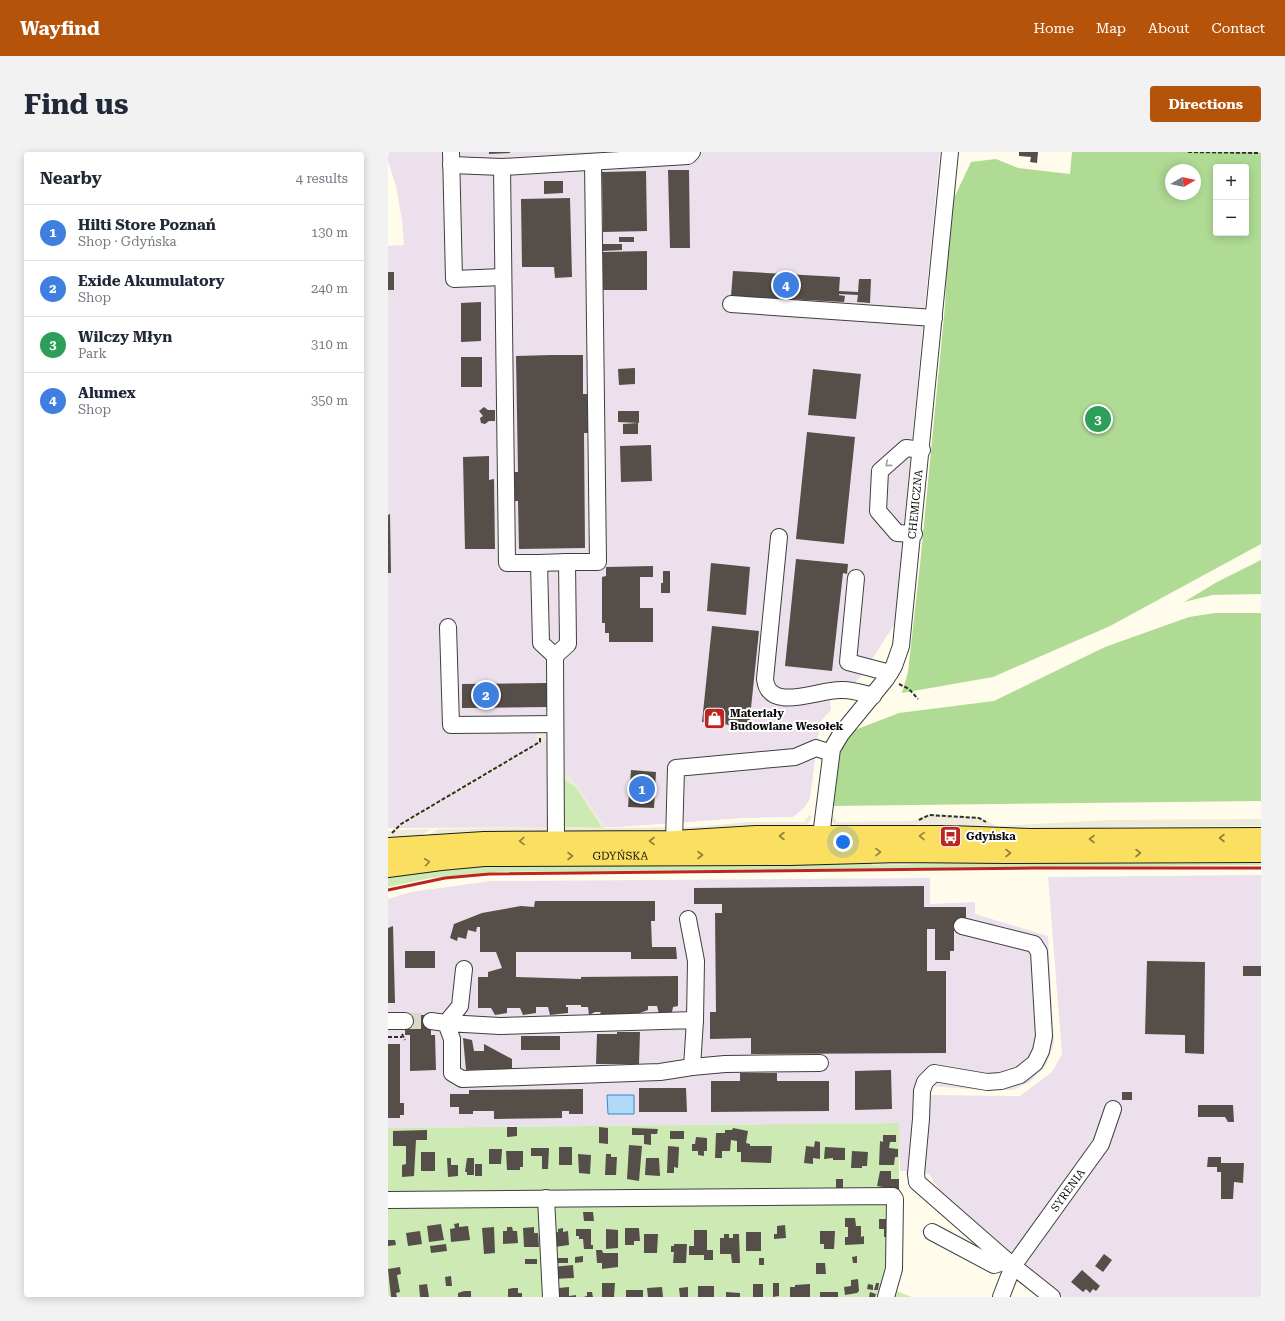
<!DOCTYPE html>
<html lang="en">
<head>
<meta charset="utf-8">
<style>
  body { margin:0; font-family:"Roboto Serif",serif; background:#f2f2f3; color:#1f2937 }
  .controls { position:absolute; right:12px; top:12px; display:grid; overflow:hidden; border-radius:4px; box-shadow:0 2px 10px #0003 }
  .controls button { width:36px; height:36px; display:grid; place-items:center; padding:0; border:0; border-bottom:1px solid #e0e1e3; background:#fff; color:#1f2937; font:20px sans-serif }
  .compass { position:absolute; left:777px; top:12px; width:36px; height:36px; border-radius:50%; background:#fff; box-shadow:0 2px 10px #0003; rotate:81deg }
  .you { position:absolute; left:455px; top:690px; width:14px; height:14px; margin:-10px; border:3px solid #fff; border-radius:50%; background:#1a73e8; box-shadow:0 0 0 6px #1a73e833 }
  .badge { display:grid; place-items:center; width:26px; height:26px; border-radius:50%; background:#b45309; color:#fff; font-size:13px; font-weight:700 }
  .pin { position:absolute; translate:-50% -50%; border:2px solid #fff; box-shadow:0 1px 4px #0006 }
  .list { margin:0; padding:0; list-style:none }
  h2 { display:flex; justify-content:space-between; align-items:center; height:52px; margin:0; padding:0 16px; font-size:17px }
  h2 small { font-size:13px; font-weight:400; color:#747a83 }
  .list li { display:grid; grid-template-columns:26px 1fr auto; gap:12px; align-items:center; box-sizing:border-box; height:56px; padding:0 16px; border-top:1px solid #e0e1e3 }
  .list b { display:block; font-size:15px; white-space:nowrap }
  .list p { margin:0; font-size:13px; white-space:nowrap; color:#747a83 }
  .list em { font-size:13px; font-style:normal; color:#747a83 }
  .map { position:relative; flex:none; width:873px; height:1145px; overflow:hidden; border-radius:4px }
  header { display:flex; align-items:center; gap:24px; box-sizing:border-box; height:56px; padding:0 20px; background:#b45309; color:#fff }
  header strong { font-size:19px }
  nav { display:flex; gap:22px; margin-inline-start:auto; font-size:14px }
  .intro { display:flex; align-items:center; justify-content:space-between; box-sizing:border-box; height:96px; padding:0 24px }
  h1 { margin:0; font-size:28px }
  .button { padding:10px 18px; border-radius:4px; background:#b45309; color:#fff; font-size:14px; font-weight:700 }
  main { display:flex; gap:24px; padding:0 24px }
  aside { flex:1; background:#fff; border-radius:4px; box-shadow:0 2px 10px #0003 }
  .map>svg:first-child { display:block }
  .industrial { fill:#ebe0ec }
  .green { fill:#cdeab5 }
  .forest { fill:#afdb94; fill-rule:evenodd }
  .plaza { fill:#eeebdb; fill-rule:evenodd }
  .water { fill:#b0d8f7; stroke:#3588cf }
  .building { fill:#554e49 }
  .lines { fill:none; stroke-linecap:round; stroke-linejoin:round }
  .minor-tunnel { stroke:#dbd8ca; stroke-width:16; stroke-dasharray:16 8; stroke-linecap:butt }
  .minor-casing { stroke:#3f3f3f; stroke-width:18 }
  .major-casing { stroke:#1d1d1d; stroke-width:22 }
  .path { stroke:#2e2e2e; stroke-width:2; stroke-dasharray:4 2; stroke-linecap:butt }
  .minor { stroke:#fff; stroke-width:16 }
  .major { stroke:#fbdf60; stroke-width:20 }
  .rail { stroke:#be2522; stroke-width:3 }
  .oneway { stroke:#9e9e9e }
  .oneway2 { stroke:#8f803a }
  .labels { text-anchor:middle; stroke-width:4; stroke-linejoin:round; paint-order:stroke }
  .street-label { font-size:11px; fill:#0c0c0c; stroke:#fff }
  .poi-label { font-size:11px; font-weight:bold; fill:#0c0c0c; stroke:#fff; text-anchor:start }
</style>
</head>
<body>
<header>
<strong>Wayfind</strong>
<nav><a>Home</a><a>Map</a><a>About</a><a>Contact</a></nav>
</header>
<div class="intro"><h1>Find us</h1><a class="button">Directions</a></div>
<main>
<aside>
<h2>Nearby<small>4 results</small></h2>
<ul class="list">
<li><span class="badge" style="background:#3f7fe0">1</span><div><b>Hilti Store Poznań</b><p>Shop · Gdyńska</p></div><em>130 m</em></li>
<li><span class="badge" style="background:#3f7fe0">2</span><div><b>Exide Akumulatory</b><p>Shop</p></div><em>240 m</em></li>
<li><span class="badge" style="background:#2e9e5b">3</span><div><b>Wilczy Młyn</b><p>Park</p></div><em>310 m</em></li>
<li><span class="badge" style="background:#3f7fe0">4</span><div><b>Alumex</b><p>Shop</p></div><em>350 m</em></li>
</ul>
</aside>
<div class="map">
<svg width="873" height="1145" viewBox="0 0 873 1145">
  <rect width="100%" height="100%" fill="#fffcec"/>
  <!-- industrial -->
  <path class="industrial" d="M0,0H552L506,473L471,527L442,549L443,558L432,570L422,647L416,656L405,665L355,666L230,675L0,676V94L16,93L14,69L8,34L0,9Z
    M873,723V1145H673L552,1039L541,1022L518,1023V1019H512L510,971L0,976V747L23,740L103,729L542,726V752L587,750V762L660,784L666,891L658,913L642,930L625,938H597L540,934V943L632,944L664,920L674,902L660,725Z"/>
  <!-- green -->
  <path class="green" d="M175,627L188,635L215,676L176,675Z
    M873,707V713L104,720L43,726L0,735V723L64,713L476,710L484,711V712C503,711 522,715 541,709Z
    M511,971V1050L503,1137L524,1145H0V976Z"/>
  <!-- forest -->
  <path class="forest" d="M684,0H873V392L722,474L605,525L514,541L520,520L532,413L557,154L560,90L566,46L583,10L608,7L630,16L682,22ZM828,15H858V81H828ZM783,18H807V42H783Z
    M873,408V442L825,443L796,450L829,430Z
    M827,461H873V649L441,654L447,614L459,581L511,561L606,549L717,495L801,465Z"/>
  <!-- plaza -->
  <path class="plaza" d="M148,578L159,580L161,582L162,605L159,606V588H156V590L8,678L43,677L32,684L0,685V679H4L12,671L149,591Z
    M162,612L160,679L157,682L40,683L50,677L159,675V614Z
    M176,623H184V629L189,633L218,676L303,675L362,670H416L421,663L424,665L421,671L414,676L180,682L175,679L173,624ZM176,627L188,635L214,676L176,675L175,628Z
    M541,662L591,665L609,674L724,668L873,667V674L725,675L645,680L528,672L520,676H452L445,671L441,665L445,664L449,670L525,669Z
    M467,706L506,710H531L541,708L542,711L506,713L492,712V714L484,713V711Z"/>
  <!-- water -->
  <path class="water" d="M219,943H246V962H220Z"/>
  <!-- building -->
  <path class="building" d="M101,0H122V1L101,2Z
    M631,0H650L649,11L642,10L643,5L631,4Z
    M280,18H301L302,96H282Z
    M258,19L259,79L215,80L214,20Z
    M156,29H175V41L156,42Z
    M182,46L184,125L167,126L166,115H134L133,47Z
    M231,85H246V90H231Z
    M214,92H234V98L214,99Z
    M259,99V138H215V100Z
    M345,119L452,125L451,139L470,140L471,127H483L482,151L469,150L470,143L451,142V143L457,144L456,150L343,144Z
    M0,120H6V138H0Z
    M93,150V189L73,190V151Z
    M164,203H195V242H202L203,281H196L197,396L131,397L130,349H125V320H130L128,204Z
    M73,205H94V235H73Z
    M247,216V232L231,233L230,217Z
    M425,217L473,222L468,267L420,263Z
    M96,255L100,258H107V269H101L97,272L93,271L92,266L95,264L91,259Z
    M230,259H251V271L230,270Z
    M250,271V282H235V272Z
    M419,280L467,285L456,392L408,387Z
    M263,293L264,329L233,330L232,294Z
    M101,304V328L106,327L107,397H77L75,305Z
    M2,362L3,421H0V363Z
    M408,407L460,412L459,422L455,421L444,519L397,514Z
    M323,411L362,415L358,463L319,459Z
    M265,414V425H252V456H265V490H221V481H217V471H214V425L218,424V415Z
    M275,419H282V441H273V431H275Z
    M324,474L371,479L361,575L314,570Z
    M160,531V555L74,556V532Z
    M243,618L268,620L266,656L240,655Z
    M536,734V755H578V767L571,766L566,778V799H562V808H547V777H539V819H558V901L363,902V886L322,887V860H328L327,761H334V752H306V736Z
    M147,749H267V769H263L264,795H288L289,807H243V800H128V825L193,827V825L290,824V854L285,855L284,860L271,862L269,854H260V858L249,862H212L213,860H207L201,863L200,855H193V853H178V855H180V861L162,863L160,855H148V861L135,863L132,856H119V861L107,863L103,856H90V825H100V820L114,816L108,800H92V775H89L88,780L80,778L78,787L70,785L69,789L62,786L66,772L94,761L133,754L146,755Z
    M5,774L7,851H0V776Z
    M17,799H47V816H17Z
    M759,809L817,810L816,902L797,901V883L757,882Z
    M855,814H873V824H855Z
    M17,863H43V883H47L48,918L22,919V883H17Z
    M229,880H252L251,912H208L209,882H229Z
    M133,884H172V898H133Z
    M75,886L84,888L86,899H96V892L124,907V917L78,918Z
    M0,892H12V951H16V963H12V966H0Z
    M503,918L504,957L467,958V919Z
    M352,921H389V929H441V959L323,960V929H352Z
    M251,936H298L299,960H251Z
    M195,937V962H181V959H174V966L106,967V959H85V962H71V955H62V942H81V938Z
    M734,940H744V948H734Z
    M810,953H845L846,970H840L837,965H810Z
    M119,975H129V984L119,985Z
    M211,975L220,976V992L211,991Z
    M244,976L270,977L269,982H263V993L256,992V983H244Z
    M345,976L360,979L358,991L362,992V994H384L383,1011L353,1010V1000H349V989L343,988L342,999H334V1006H327L328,981H337V978H344Z
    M39,978V988H28L26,1024L14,1025V1013L18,1012V994H5V979Z
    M282,979H296V987H282Z
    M495,983H508V990H502L501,996L510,997V1005H507L506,1013H491L492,989L495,990Z
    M308,985L319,986V999H316V1004L310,1003V999H304V992H307Z
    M427,989L432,990V1007L425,1006V1012L416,1011L418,994L426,995Z
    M241,993L254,994L251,1029L239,1027Z
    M280,994L291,995L290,1016L286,1015V1021H279Z
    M171,995H184V1013H171Z
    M437,995L457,996V1008H445V1006L436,1007Z
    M143,996H161L160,1017H154V1004H143Z
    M101,997H114L113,1012H101Z
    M118,999H135V1015H132V1018H119Z
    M464,999L480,1000L479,1014H474V1016H463Z
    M33,1000H47V1019H33Z
    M190,1002L203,1003L202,1022L191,1021Z
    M218,1002H223V1005H229L228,1023H217Z
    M820,1005H833V1011H856L855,1031L846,1030L845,1047H833V1020H829V1015H819Z
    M59,1006H63V1013H70V1024L60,1025Z
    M79,1006H86V1023H79V1020H77Z
    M258,1006H271L272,1024L257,1023Z
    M87,1012H94V1024H87Z
    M492,1019H503V1027H511V1038L489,1034Z
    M448,1027H455V1037L448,1036Z
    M195,1060H205L206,1069H196Z
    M457,1066H467L468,1074H473V1085L476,1084V1092L457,1093V1085H460V1075H457Z
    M491,1067H500V1085H496V1077H491Z
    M71,1071V1075L80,1074L82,1088L63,1090L62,1077L67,1076L66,1072Z
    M53,1072L56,1088L41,1090L39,1074Z
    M397,1073L398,1086L386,1087V1082H389V1074Z
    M106,1075L107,1101L96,1102L94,1076Z
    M119,1075H124L125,1079H129L130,1091L115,1092V1079H119Z
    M146,1075V1081H150L151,1095H136L135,1076Z
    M175,1076V1080L180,1079L181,1093L167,1095L166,1081L170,1080V1077Z
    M237,1076H251L252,1089H246V1093H237Z
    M188,1077H203V1093H205V1097H196L195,1087H191V1084H188Z
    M218,1077L230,1078V1096L218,1097Z
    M306,1078H319V1098H325V1108H316V1103H301V1094H306Z
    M32,1079L34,1092L20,1094L18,1081Z
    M432,1079H447L446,1097H436V1092H432Z
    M358,1080H373V1099H358Z
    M256,1082H270L269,1101H256Z
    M336,1082H341V1086H345V1082H351L352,1111H344L343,1102H332V1086H336Z
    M0,1088H7L8,1093L0,1094Z
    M58,1092L59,1099L43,1101L42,1094Z
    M286,1092H299L298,1111H285L286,1100H283V1094H286Z
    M208,1098H214L215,1101H230V1115L214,1117V1111H209Z
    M716,1102L724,1108L715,1120L707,1114Z
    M195,1104V1110L187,1111V1105Z
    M469,1104V1111H465L464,1105Z
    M169,1106H180V1111H169Z
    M371,1106H376V1113H371Z
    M137,1107H149V1112H137Z
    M428,1111H437L438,1122H428Z
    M185,1113L186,1126L165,1127L164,1115Z
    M12,1115L13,1122L9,1123L12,1140L8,1141L9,1145H3L0,1117Z
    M694,1118L712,1134L708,1139L705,1137L702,1141L698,1137L695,1140L683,1130Z
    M63,1124L64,1134H58L57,1125Z
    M470,1127L471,1139L469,1141L457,1143L456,1135L463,1134V1128Z
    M214,1131H227L226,1145H214Z
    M385,1131H391V1144L385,1145Z
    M488,1131H491L490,1138H486Z
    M39,1132L41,1145H32L31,1133Z
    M365,1132H375V1145H365Z
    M422,1132V1145H402V1135H407V1133Z
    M480,1132L485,1133V1138L479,1137Z
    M310,1134H326V1145H310Z
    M181,1135V1144L188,1143V1145H171V1136Z
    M274,1135L275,1145H260L259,1136Z
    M300,1135V1145H292L291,1136Z
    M125,1136H130V1141H134V1145H120V1137Z
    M238,1138H255V1145H238Z
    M76,1139H83V1145H70V1141Z
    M199,1140H204L205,1145H195L199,1144Z
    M338,1140L352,1141V1145H338Z
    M432,1140H450V1145H432Z
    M482,1140L488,1142L487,1145H481Z"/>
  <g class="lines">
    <!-- minor-tunnel -->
    <path class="minor-tunnel" d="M17,869H43"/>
    <defs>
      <g id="minor">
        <path d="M63,0L66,127L115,125"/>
        <path d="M63,13L114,15L300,4L304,0"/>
        <path d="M114,15L119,411H151"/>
        <path d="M343,152L546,166"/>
        <path d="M526,382L509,381L490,359L492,319L518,296L534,298"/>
        <path d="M391,385L377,527C381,561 429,538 452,538C463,537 474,541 485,544"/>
        <path d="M179,410H210L205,10"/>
        <path d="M468,426L460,510L502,521"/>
        <path d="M60,475L63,573L167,572"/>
        <path d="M167,504L180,492L179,410L151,411L153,491L167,504L168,689"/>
        <path id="s1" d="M433,684L444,597L453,582L498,527L506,514L513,494L562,0"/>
        <path d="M286,689L288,616L407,605L428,596L443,601"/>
        <path d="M300,767L308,809L307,868"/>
        <path d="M574,774L646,792L651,800L656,884L653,899L647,911L632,923L613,929L599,930L546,921L537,930L534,939L533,967L528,1022L529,1030L625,1114L664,1145"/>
        <path d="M0,869H17"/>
        <path d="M43,869L58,871L64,887V921L74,927L272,920L304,915L307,868L112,874L58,871"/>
        <path d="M58,871L72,854L76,817"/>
        <path d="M304,915L337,912L432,911"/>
        <path d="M158,1046L163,1145"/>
        <path d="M0,1048L505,1044L507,1047L506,1117L498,1145"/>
        <path d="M544,1080L606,1113L619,1109"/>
        <path id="s2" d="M613,1145L625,1114L713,992L725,957"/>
      </g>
      <g id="major">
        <path d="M0,696L96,690L286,689L368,684H562L642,687L873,686"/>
        <path id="s3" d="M0,715L53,708L96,704L402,703L512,700L617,701L873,700"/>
      </g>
    </defs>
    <!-- minor casing -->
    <use href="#minor" class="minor-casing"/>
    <!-- major casing -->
    <use href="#major" class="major-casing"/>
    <!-- path -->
    <path class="path" d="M800,0L873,1
      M511,532L521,537L530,547
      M531,668L541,663L591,666L598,670
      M4,681L13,672L150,591L152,590V584
      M14,882L17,888
      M0,885H14"/>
    <!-- minor -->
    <use href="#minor" class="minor"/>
    <!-- major -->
    <use href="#major" class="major"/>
    <!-- rail -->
    <path class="rail" d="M0,738L57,726L101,722L646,716H873"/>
  </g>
  <!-- one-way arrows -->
  <defs><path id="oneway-chevron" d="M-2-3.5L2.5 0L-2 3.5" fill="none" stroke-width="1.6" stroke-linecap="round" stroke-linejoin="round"/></defs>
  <use class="oneway" href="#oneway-chevron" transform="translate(500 312) rotate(139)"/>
  <g class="oneway2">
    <use href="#oneway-chevron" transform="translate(394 684) rotate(180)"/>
    <use href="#oneway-chevron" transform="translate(534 684) rotate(-179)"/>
    <use href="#oneway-chevron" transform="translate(834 686) rotate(180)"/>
    <use href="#oneway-chevron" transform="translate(704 687) rotate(180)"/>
    <use href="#oneway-chevron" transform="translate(134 689) rotate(179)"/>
    <use href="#oneway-chevron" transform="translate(264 689) rotate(180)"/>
    <use href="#oneway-chevron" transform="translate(490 700) rotate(-1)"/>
    <use href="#oneway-chevron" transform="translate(620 701)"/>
    <use href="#oneway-chevron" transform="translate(750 701)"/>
    <use href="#oneway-chevron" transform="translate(312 703)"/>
    <use href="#oneway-chevron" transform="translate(182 704)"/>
    <use href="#oneway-chevron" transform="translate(39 710) rotate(-8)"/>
  </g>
  <!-- icons -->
  <defs>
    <symbol id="shop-square" viewBox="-11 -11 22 22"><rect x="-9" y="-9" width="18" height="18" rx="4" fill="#be2522" stroke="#fff"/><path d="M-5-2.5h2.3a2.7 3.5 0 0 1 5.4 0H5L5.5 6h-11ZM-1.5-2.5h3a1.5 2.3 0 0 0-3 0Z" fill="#fff"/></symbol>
    <symbol id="bus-square" viewBox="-11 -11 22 22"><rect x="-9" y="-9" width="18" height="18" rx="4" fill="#be2522" stroke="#fff"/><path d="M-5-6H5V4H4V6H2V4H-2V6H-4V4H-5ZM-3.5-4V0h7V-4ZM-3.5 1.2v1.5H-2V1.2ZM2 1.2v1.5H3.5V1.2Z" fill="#fff"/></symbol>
  </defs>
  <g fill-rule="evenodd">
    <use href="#shop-square" x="314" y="554" width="25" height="25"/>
    <use href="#bus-square" x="550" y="672" width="25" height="25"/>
  </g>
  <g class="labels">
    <!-- street labels -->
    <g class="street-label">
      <text dy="4" stroke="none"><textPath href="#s1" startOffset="355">CHEMICZNA</textPath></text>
      <text dy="4" stroke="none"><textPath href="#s3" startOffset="233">GDYŃSKA</textPath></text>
      <text dy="4" stroke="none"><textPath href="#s2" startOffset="127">SYRENIA</textPath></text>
    </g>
    <!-- poi labels -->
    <g class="poi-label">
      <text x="342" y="565">Materiały<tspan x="342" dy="13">Budowlane Wesołek</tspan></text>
      <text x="578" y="688">Gdyńska</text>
    </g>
  </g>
</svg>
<div class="controls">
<button>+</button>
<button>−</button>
</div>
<svg class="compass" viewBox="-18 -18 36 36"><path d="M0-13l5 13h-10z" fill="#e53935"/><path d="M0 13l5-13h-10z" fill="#747a83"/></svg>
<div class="you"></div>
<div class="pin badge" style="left:254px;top:637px;background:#3f7fe0">1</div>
<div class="pin badge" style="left:98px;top:543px;background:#3f7fe0">2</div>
<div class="pin badge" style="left:710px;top:267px;background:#2e9e5b">3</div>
<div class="pin badge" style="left:398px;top:133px;background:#3f7fe0">4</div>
</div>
</main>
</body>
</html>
